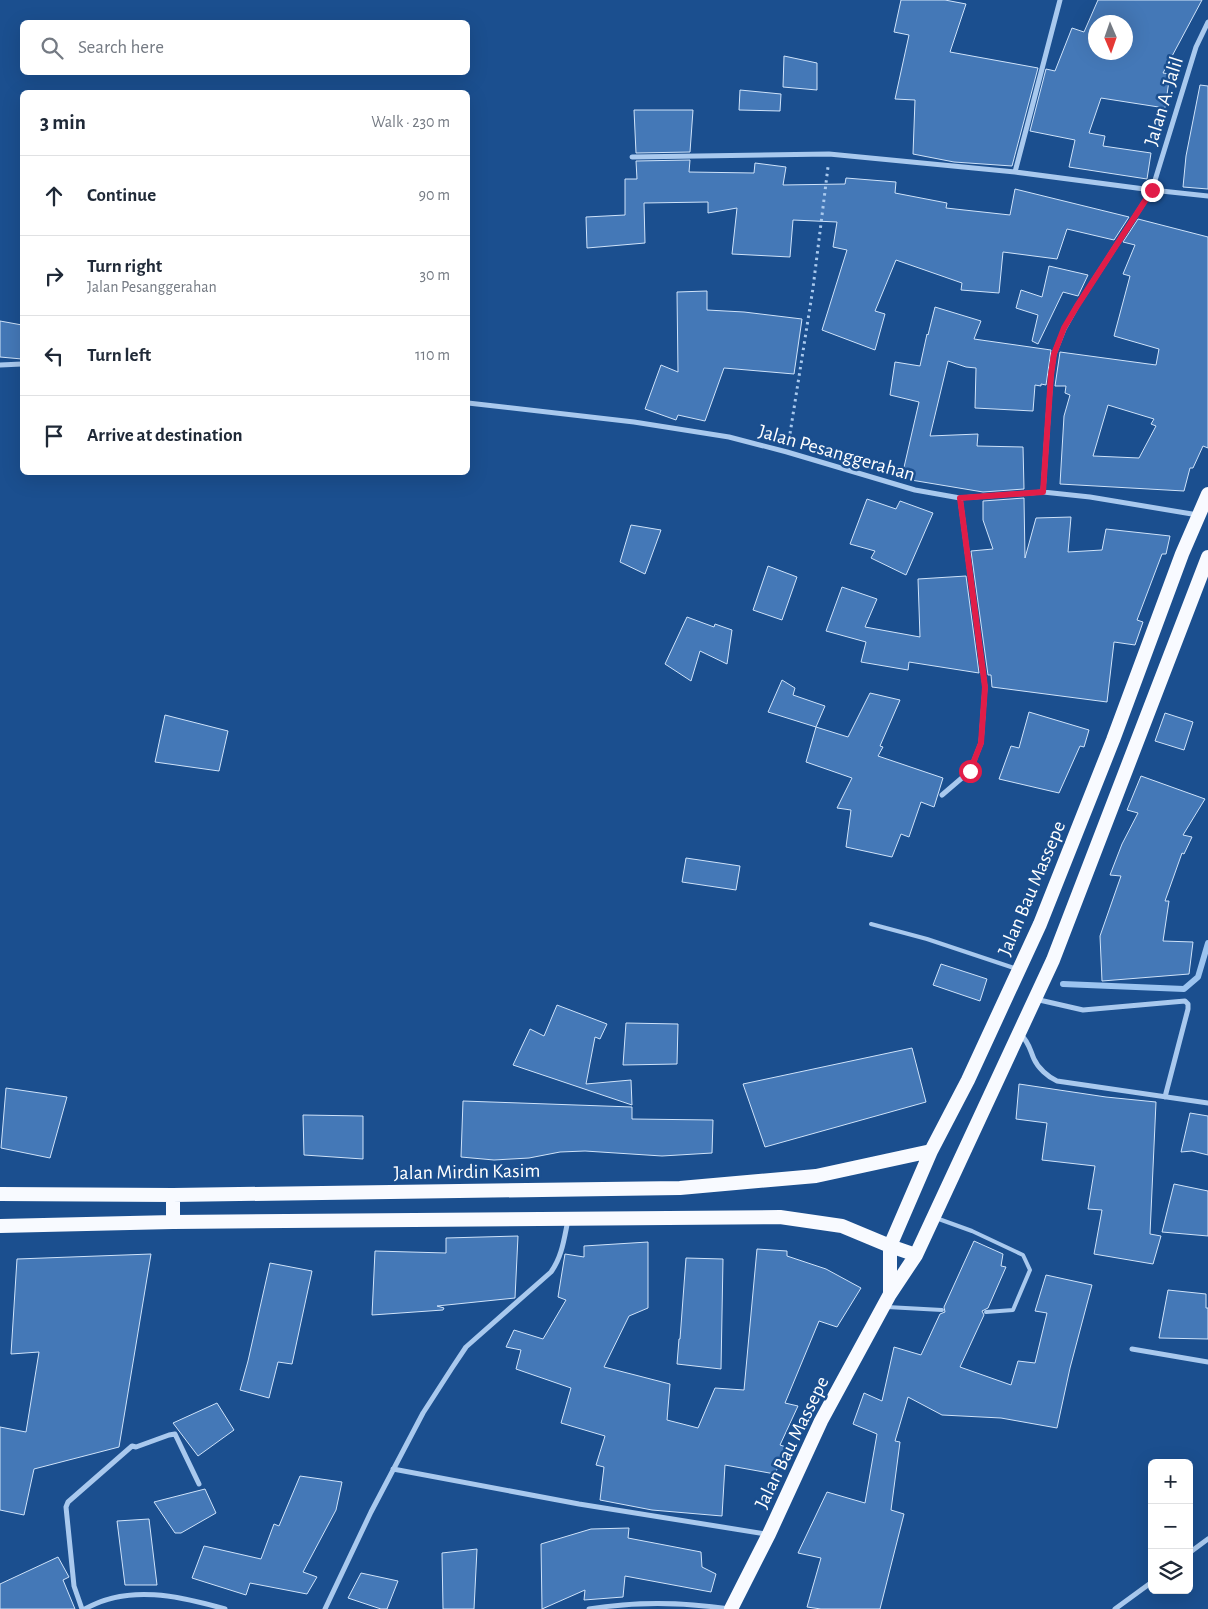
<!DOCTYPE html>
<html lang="en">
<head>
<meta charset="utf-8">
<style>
  body { margin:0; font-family:"Alegreya Sans",sans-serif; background:#f6f6f7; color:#1f2937 }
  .controls { position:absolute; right:15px; bottom:15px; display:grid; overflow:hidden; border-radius:8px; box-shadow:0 5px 20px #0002 }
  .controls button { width:45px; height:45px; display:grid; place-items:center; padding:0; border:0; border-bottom:1px solid #e0e1e3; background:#fff; color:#1f2937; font:25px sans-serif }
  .compass { position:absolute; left:1088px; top:15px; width:45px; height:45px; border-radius:50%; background:#fff; box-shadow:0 5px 20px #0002; rotate:178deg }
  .stop { position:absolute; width:15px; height:15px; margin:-11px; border:4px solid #e11d48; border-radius:50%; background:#fff }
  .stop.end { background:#e11d48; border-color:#fff; box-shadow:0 1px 5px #0008 }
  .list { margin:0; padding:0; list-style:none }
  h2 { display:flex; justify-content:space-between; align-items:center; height:65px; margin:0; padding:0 20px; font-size:21px }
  h2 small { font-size:16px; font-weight:400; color:#747a83 }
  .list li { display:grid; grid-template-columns:32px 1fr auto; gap:15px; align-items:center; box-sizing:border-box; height:80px; padding:0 20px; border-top:1px solid #e0e1e3 }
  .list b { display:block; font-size:19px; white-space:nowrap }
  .list p { margin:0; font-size:16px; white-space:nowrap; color:#747a83 }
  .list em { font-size:16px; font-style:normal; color:#747a83 }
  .icon { flex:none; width:28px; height:28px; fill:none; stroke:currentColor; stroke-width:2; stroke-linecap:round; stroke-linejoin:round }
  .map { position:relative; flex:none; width:1208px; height:1609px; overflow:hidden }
  .search { position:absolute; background:#fff; box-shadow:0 5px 20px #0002; left:20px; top:20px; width:450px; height:55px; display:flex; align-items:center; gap:12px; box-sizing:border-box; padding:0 18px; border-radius:8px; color:#747a83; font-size:19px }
  .panel { position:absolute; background:#fff; box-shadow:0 5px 20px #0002; left:20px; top:90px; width:450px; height:385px; border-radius:8px }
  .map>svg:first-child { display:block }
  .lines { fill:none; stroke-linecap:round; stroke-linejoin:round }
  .stream { stroke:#9cc4f0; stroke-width:6 }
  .building { fill:#4478b7; stroke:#cfe3fa; fill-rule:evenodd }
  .path { stroke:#a9c9ee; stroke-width:3; stroke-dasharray:2.5 4; stroke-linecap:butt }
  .service { stroke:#a9c9ee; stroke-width:4 }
  .minor { stroke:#a9c9ee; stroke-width:5 }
  .trunk { stroke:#f8faff; stroke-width:14 }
  .route { stroke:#e11d48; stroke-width:6 }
  .labels { text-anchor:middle; stroke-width:5; stroke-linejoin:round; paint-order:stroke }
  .street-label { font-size:20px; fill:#fff; stroke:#1b4f8f }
</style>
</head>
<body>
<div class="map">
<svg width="1208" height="1609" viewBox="0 0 1208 1609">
  <rect width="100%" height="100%" fill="#1b4f8f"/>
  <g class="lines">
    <!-- stream -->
    <path class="stream" d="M1063,984L1184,989L1198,977L1208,943"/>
  </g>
  <!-- building -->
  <path class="building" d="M901,0H945L966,4L950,52L1038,68L1012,166L954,162L913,154L915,100L895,99L909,35L894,32Z
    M1098,0H1202L1163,73L1170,74L1165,108L1101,98L1089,133L1105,136L1103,146L1151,153L1147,179L1069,167L1075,140L1030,131L1046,69L1055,71L1072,28L1084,32ZM1096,22H1126V52H1096Z
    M784,56L817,63V90L783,87Z
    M1200,85L1208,86V189L1183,187L1186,156Z
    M740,90L781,94L780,111L739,110Z
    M634,110H693L690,152L636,153Z
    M690,160L689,172L754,173L755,163L786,167L783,185L845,184L846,178L896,182L895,193L947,203L946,208L1010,215L1015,189L1129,217L1114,240L1067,229L1057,259L1003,252L999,293L961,290L962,283L896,260L875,311L885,314L875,350L822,330L847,250L833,247L837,222L793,220L790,257L732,254L737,208L708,213V202L644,203L645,243L587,248L586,217L625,215V179H637L636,161Z
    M1138,219L1208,237V448L1203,446L1193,468H1190L1184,491L1060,484L1064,416L1070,395L1065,393L1066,386H1055L1060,352L1156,365L1159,349L1114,336L1130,276L1123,274L1135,245L1123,242ZM1108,405L1154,419L1151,424L1156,426L1139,458L1093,456Z
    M1049,266L1088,275L1078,296L1063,292L1038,344L1032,341L1038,315L1016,308L1021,290L1042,297Z
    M707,291V310L744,312L802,319L794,374L724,368L705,421L678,415L676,420L645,409L661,365L678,372L677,292Z
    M935,307L981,321L974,339L1051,350L1046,385L1041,384V386L1035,385L1033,411L975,408L976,368L966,367L948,361L930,436L978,434L977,446L1023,447L1024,489L983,492L911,480V479L902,476L919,402L890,395L895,362L920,366L927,334L928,335Z
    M0,321L22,325V359L0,357Z
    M1024,498L1025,558L1036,518L1071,517L1068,552L1102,550L1106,529L1170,536L1166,554H1162L1137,620L1143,622L1135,645L1114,642L1107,702L992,687L991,675H988L971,551L993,549L983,520V501Z
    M867,499L896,509L900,501L933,513L906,575L871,558L875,551L850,544Z
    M631,525L661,530L645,574L620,562Z
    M768,566L797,577L782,620L753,610Z
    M966,576L979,673L909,662L908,670L861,662L866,642L826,631L842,587L877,599L865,627L920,637L918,579Z
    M687,617L714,627L715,624L732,630L727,664L700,651L691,681L665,664Z
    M782,680L795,688L793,695L825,706L816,727L768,712Z
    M870,693L900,700L880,746L883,747L878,756L943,778L934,807L921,802L909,837L901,834L892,857L846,847L851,810L837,808L852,778L806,762L816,727L848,737Z
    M1029,712L1089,730L1084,747L1080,746L1059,793L999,779L1011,746L1019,748Z
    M1165,713L1193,722L1184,750L1155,741Z
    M165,715L228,731L219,771L155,762Z
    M1141,776L1205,799L1183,835L1192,837L1184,854L1182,853L1165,901H1169L1163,941L1193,942L1189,974L1102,981L1100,936L1121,876L1110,875L1122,844L1138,813L1127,810Z
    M686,858L740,866L736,890L682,882Z
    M941,964L987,979L980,1001L933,985Z
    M557,1005L607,1024L600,1039L595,1037L586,1084L631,1080L632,1105L513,1065L530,1029L544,1036Z
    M626,1023L678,1024L677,1064L623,1065Z
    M912,1048L926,1102L765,1147L743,1084Z
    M1019,1084L1106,1097L1156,1102L1150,1234L1161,1236L1153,1264L1094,1254L1102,1210L1088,1209L1095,1166L1042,1160L1047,1123L1016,1119Z
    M6,1088L67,1097L50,1158L1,1148Z
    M463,1101L632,1107V1119L713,1120L712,1153L662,1156L585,1151L560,1152L529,1158L494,1160L461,1157Z
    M1190,1113L1208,1116V1155L1192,1151L1181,1152Z
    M303,1115L363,1116V1159L304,1155Z
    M1174,1184L1208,1191V1236L1162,1232Z
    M518,1236L515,1298L437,1306L444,1308L443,1310L372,1315L375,1251L446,1253V1238Z
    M974,1241L1003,1254L1001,1266L1006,1267L988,1308L982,1311L984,1315L960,1367L1011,1385L1018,1361L1035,1363L1047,1313L1035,1311L1046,1275L1092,1285L1070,1368L1057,1428L1001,1418L942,1415L908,1397L895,1441L900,1442L891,1510L904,1514L880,1609H821L807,1607L821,1558L798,1553L827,1492L865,1503L877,1434L853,1424L864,1393L882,1401L894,1347L921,1355L940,1314L945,1312L944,1307Z
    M648,1242V1308L629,1316L604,1367L670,1384L667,1420L698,1428L715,1388L744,1390L757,1249L787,1251V1256L826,1269L861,1288L837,1327L819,1321L785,1403L798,1406L780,1445L786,1447L775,1474L725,1465L722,1516L652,1510L600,1500L604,1467L596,1465L605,1436L561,1423L571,1388L516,1369L521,1350L506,1347L514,1330L543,1339L566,1300L558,1297L565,1254L584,1257V1246Z
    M151,1254L119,1447L34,1469L24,1515L0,1510V1427L26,1432L39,1352L11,1354L17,1259Z
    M686,1258L723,1259L721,1369L677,1364L679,1339H680Z
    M270,1263L312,1271L292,1364L278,1362L269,1398L240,1390L248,1361Z
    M1168,1290L1206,1294V1308H1208V1339L1159,1338Z
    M217,1403L234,1430L198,1456L173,1423Z
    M300,1476L342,1482L336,1510L303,1572L317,1577L307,1594L250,1583L246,1595L192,1578L204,1546L261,1559L274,1524L279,1526Z
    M205,1489L216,1513L181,1533H175L154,1502Z
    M149,1519L157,1585H125L117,1521Z
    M629,1528L628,1538L701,1552L702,1567L716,1574L711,1592L625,1576L623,1597L584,1600L585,1590L542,1609L541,1544L591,1529Z
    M477,1549L474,1609H443L442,1553Z
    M58,1557L69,1577L63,1580L75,1609H0V1584Z
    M361,1573L398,1581L387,1609H381L348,1598Z"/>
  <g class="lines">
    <!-- path -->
    <path class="path" d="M789,440L813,288L828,167"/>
    <!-- service -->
    <path class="service" d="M871,924L927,939L1017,969
      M936,1218L972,1231L1023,1255L1030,1270L1013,1310L986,1312
      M887,1307L942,1310"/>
    <!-- minor -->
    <path class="minor" d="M632,157L829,154L1015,172L1152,190L1208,196
      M1015,172L1060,0
      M0,365L22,364
      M468,403L634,422L729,437L787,452L915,490L960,498L1043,492L1090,497L1198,515
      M1043,492L1051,375L1054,354L1064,329L1077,306L1152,190L1196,47L1208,22
      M942,795L970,771L981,743L985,687L960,498
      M1035,999L1083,1010L1185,1001L1188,1004V1009L1165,1097
      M1021,1035C1029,1042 1030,1050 1034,1059C1038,1068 1048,1077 1057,1081L1208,1103
      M1132,1349L1208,1362
      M393,1469L579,1504L766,1534
      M1189,1553L1208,1539
      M82,1609L74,1586L66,1507L68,1502L132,1446L136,1447L169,1435L175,1434L199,1484
      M85,1609C128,1584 180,1596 225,1609
      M325,1609L371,1512L423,1413L452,1368L466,1347L551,1272C562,1257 564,1239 568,1220
      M589,1609C637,1601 683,1602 730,1609
      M1115,1609L1152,1582"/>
    <!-- trunk -->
    <path class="trunk" d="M0,1194L173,1195L680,1188L816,1176L931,1151
      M173,1222V1195
      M0,1226L173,1222L780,1217L842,1226L890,1246L916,1255
      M890,1294V1246L931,1151L968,1080L1040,924L1113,740L1182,554L1208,494
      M731,1609L769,1534L821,1421L890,1294L916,1255L1053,960L1208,557"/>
  </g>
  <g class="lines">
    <!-- route -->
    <path class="route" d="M970,771L981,743L985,687L960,498L1043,492L1051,375L1054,354L1064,328L1077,306L1152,190"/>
  </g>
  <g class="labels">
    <!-- street labels -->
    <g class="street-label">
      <text transform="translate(1163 101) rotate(-73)" y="7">Jalan A. Jalil</text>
      <text transform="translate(837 452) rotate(16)" y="7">Jalan Pesanggerahan</text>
      <text transform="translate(1031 888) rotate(-67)" y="7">Jalan Bau Massepe</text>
      <text transform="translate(467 1171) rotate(-1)" y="7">Jalan Mirdin Kasim</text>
      <text transform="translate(791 1442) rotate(-64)" y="7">Jalan Bau Massepe</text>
    </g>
  </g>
</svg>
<div class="controls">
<button>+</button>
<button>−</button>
<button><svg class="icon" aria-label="layers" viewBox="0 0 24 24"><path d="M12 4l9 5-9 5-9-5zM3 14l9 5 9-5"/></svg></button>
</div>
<svg class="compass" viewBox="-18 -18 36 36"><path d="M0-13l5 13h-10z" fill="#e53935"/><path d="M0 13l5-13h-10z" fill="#747a83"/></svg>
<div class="stop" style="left:970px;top:771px"></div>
<div class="stop end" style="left:1152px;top:190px"></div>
<div class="search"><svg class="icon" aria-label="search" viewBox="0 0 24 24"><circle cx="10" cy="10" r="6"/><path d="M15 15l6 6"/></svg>Search here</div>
<section class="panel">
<h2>3 min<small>Walk · 230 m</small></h2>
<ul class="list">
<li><svg class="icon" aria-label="ahead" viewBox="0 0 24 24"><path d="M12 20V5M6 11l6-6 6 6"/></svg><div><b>Continue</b></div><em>90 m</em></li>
<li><svg class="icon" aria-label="right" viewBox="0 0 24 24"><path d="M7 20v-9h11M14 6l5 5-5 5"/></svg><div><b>Turn right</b><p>Jalan Pesanggerahan</p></div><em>30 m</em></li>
<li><svg class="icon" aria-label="left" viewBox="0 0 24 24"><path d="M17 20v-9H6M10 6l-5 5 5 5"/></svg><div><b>Turn left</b></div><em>110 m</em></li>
<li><svg class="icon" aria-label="arrive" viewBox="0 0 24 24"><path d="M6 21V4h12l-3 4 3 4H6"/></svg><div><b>Arrive at destination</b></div></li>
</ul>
</section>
</div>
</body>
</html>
